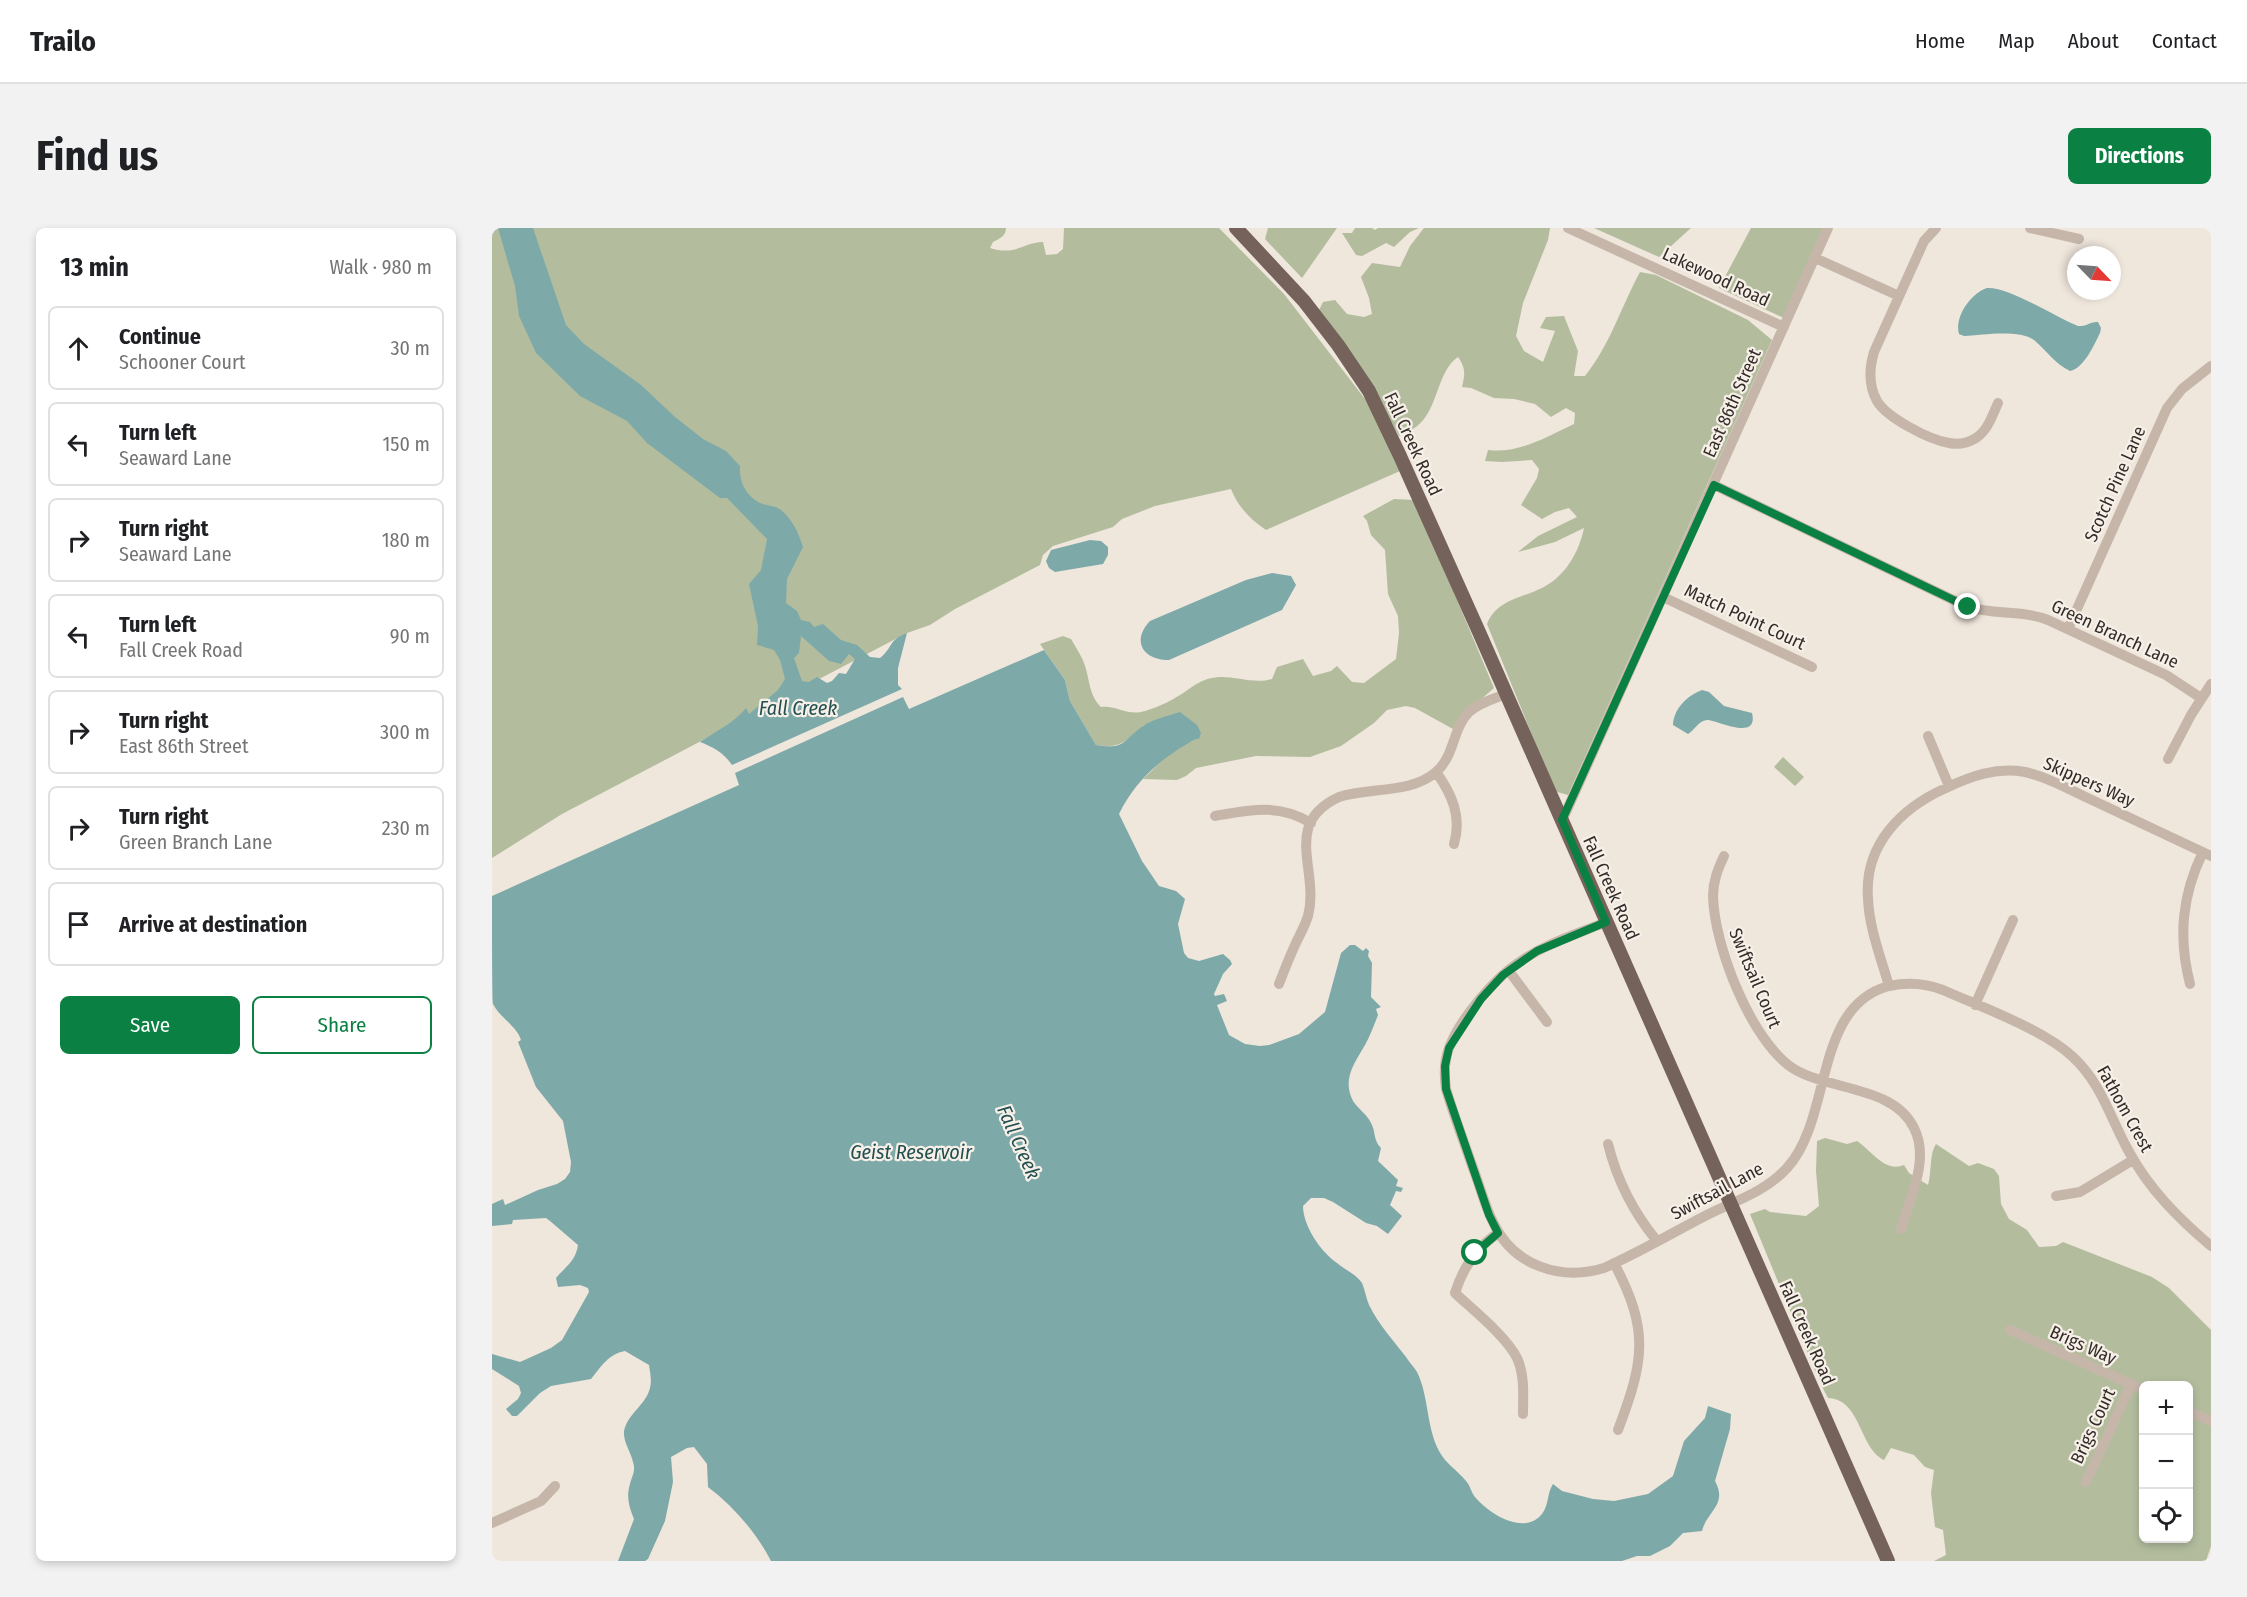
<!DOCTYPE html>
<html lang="en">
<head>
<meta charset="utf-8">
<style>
  body { margin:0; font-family:"Fira Sans Condensed",sans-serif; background:#f2f2f2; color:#202124 }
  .controls { position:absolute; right:18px; bottom:18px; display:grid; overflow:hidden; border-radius:9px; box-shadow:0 3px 9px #0003 }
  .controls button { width:54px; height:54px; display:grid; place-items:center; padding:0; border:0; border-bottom:2px solid #e0e0e0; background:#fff; color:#202124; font:30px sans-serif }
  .compass { position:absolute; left:1575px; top:18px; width:54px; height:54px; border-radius:50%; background:#fff; box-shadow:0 3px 9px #0003; rotate:115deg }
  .stop { position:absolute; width:18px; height:18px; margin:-14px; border:4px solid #0b8043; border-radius:50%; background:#fff }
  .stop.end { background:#0b8043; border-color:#fff; box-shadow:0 2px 6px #0008 }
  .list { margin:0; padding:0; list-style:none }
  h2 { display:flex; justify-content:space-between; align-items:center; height:78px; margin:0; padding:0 24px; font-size:26px }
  h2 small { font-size:20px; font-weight:400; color:#757577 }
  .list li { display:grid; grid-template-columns:39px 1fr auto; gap:18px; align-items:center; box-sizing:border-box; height:84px; margin:0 12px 12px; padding:0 12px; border:2px solid #e0e0e0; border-radius:9px }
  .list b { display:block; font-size:22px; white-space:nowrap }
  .list p { margin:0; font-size:20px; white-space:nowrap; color:#757577 }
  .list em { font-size:20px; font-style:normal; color:#757577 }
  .actions { display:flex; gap:12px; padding:18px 24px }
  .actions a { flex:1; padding:14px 0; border:2px solid #0b8043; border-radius:9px; text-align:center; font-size:21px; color:#0b8043 }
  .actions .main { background:#0b8043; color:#fff }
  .icon { flex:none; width:33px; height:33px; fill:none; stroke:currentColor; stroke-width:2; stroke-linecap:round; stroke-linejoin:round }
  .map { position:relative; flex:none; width:1719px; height:1333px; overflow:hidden; border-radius:9px }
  header { display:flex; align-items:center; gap:36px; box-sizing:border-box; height:84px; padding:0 30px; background:#fff; border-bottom:2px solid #e0e0e0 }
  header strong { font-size:28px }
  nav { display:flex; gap:33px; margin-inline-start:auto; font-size:21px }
  .intro { display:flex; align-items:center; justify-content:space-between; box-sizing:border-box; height:144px; padding:0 36px }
  h1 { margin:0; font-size:42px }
  .button { padding:15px 27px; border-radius:9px; background:#0b8043; color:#fff; font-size:21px; font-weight:700 }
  main { display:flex; gap:36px; padding:0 36px }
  aside { flex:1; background:#fff; border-radius:9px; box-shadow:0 3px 9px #0003 }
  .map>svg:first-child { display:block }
  .green { fill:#b3bd9e; fill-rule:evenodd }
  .water { fill:#7ea9a9; fill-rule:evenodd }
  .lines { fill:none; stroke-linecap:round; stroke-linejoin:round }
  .minor { stroke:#c6b6aa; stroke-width:10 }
  .major { stroke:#75635b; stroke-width:14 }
  .route { stroke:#0b8043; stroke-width:8 }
  .labels { text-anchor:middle; stroke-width:4.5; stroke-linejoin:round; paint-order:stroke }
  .street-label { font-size:18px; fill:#342c29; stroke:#f7f0e8 }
  .water-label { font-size:20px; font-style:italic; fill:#225051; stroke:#f7f0e8 }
</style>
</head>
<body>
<header>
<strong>Trailo</strong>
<nav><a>Home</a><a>Map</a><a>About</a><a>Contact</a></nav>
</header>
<div class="intro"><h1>Find us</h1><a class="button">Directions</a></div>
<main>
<aside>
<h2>13 min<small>Walk · 980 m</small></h2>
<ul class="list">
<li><svg class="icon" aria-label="ahead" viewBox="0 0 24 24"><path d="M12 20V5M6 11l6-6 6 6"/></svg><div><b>Continue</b><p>Schooner Court</p></div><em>30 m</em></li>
<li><svg class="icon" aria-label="left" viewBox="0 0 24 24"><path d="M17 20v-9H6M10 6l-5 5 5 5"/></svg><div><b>Turn left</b><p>Seaward Lane</p></div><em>150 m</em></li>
<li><svg class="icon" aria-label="right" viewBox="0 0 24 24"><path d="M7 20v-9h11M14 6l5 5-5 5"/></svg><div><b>Turn right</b><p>Seaward Lane</p></div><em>180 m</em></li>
<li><svg class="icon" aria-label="left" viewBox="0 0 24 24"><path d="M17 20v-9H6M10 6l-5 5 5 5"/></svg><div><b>Turn left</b><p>Fall Creek Road</p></div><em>90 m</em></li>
<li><svg class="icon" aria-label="right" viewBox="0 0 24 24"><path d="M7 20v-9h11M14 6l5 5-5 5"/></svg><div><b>Turn right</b><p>East 86th Street</p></div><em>300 m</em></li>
<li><svg class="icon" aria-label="right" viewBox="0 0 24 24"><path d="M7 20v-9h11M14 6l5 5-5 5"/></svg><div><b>Turn right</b><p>Green Branch Lane</p></div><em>230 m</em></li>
<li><svg class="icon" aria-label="arrive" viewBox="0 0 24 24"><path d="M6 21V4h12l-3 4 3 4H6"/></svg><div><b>Arrive at destination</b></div></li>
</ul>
<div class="actions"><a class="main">Save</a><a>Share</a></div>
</aside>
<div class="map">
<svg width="1719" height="1333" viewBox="0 0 1719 1333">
  <rect width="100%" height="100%" fill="#efe6dc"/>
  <!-- green -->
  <path class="green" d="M0,0H514C514,8 507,11 501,14L498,20C524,28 529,15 551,14L554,27L565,26L571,21L572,0H727L792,66L880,180L908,243L774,302C758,291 746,279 739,261L663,278L630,291L621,299L561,318L551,327L548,337L463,381L438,397L415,405L70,586L0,630Z
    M776,0H845L810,50L773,11Z
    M863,0H880L883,2L886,0H927L918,4L902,19L894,15L870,28L864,27L850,5H860Z
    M932,0H1058L1056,12L1031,75L1024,108L1032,123L1051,134L1063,103L1048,100L1054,89L1072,88L1086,123L1082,148H1093C1118,117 1129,79 1148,44L1164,47L1256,92L1280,112L1076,567L1065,564L1057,549L995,396C1005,371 1031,370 1052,359C1074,347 1087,324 1092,300L1063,314L1026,324L1046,308L1085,289L1077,280L1063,284L1050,291L1029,277L1045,250L1047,241L1040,232L1010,234L993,233L996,222C1027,226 1054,209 1082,196L1083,185L1074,180L1059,189L1043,176L1022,171L1002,170L979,160L970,159C973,147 974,140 966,129C944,144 947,182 924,199C919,202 912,205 907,208L874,151L826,84L831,74L843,72L855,86L872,89L880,86L877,70L869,49L880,35L908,39L918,18Z
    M1102,0H1199L1167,29Z
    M1259,0H1332L1292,90L1227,60Z
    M902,271L923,272L1002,460L973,485L961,501L923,480L914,478L895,482L882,495L849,518L818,529L764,528L704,540L694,548L685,552L651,551L677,526L686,521L652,497C635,513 629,521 604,517L578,473L573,452L548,416L571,408L579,411C584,420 590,428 593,438C598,453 597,467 609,479C623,477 635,487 649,484C662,481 677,474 688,467C698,461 707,452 720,450C739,446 760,457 780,451L785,439L811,431L821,448L839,443L845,438L860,454L872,455L904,431L907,405L906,388L896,366L893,322L879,307L875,293L871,288Z
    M1291,529L1312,549L1303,558L1282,539Z
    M1333,910L1355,916L1365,913C1380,923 1393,945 1412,937L1417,945L1436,957C1440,943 1437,927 1444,916L1477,938L1486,935L1502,941L1507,948L1509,976L1517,991L1535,1002L1547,1019L1564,1018L1571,1014L1660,1049L1677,1060L1719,1102V1318L1714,1333H1442L1454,1327L1451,1302L1443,1299L1439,1265L1442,1242L1433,1239L1422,1227L1399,1220L1392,1232C1367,1220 1369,1171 1336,1170C1327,1154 1321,1136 1313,1119L1258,986L1273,981L1278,984L1314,988L1327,978L1324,943L1325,913ZM1652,1158H1696V1310H1652Z"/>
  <!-- water -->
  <path class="water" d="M6,0H41L74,97L92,116L149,157L183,189L211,211L234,223L248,238C247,253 253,266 266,274C273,278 283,277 289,282C301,292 306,304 311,319L295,351L294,375L305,383L309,392L318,394L322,399L331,396L349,412L365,417L378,429L388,430C401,420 396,412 415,405L406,440V457L410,461L240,537C232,525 221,519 208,514C224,503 242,495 254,480L257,486L286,462L293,451L288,432L282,422L265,417L266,398L257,356L269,342L275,311L235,270H228L155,215L135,193L88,168L44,125L27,88L23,58ZM309,408L337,433L349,436L357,426L363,431L354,446L347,445L340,453L335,455L325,449L317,454L310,453L302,430L307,425Z
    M1495,60C1518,59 1563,89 1586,98C1594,99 1599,93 1606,94L1609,100L1608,105C1602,117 1592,140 1578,143C1563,136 1555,123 1542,112C1527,101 1490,107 1472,108L1467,106C1462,89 1479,65 1495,60Z
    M598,312L609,313L616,319V327L611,336L563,344L557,340L554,333L559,322Z
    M780,345L799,348L804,357L790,382L677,432C651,432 639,413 658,393L754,352Z
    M552,422L573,452L578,473L604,517C634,522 631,512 651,498C661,491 676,488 688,484L705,497L709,505L707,511C701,511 700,513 695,516C666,533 642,555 627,586L650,633L667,658L684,663L693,671L686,696L692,725L696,730L707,733L731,726L738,732L740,736L731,746L722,766L723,768L732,766L735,773L725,777L737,807L753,816L768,818L777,817L807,806L833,784L849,725L858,717H863L871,723L874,720L877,723L876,728L880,735L879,769L889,779L884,781L886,787C882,797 878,808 873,817C862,836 850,851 861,873C866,881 875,886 879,895C884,904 881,912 889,920L886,933L906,952L904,958L911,960L909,964L904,963L898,977L910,988L896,1006L885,998L874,995L841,974L832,970H819L811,978C811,998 829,1024 845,1035C852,1041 865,1047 870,1055C873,1062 874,1070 877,1077C887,1097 901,1112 914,1129C917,1134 922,1139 925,1144C937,1168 934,1198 947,1223C954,1236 965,1242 974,1253C978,1257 979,1264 983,1269C997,1286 1032,1308 1050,1286C1057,1277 1055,1265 1061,1256L1070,1263L1101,1271L1122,1273L1156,1266L1181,1248L1192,1213L1213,1190L1216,1178L1239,1186L1238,1201L1223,1253C1236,1277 1215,1283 1210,1303L1191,1305L1178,1318L1158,1328H1145L1130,1333H279C264,1304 242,1279 216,1259L215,1236L202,1219L195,1220L179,1229L181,1254L173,1293L156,1331L153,1333H126L142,1291C137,1279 134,1269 138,1256C140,1248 144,1243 141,1234C139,1224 131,1214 132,1203C136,1185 154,1177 158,1160C160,1153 158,1144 157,1137L133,1123C116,1126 109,1139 99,1151L59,1158L48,1165L25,1188H20L14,1181L26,1171L29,1165L27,1158L0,1141V1126L28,1134L59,1120L70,1112L97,1064L96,1060L88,1057L66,1059L64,1050C73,1039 84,1033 86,1017L58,993L54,990L21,992L20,996L0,998V976L11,971L13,977L46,962L65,956L73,951L78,944L79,934L71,893L44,859L26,814L29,812C25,798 8,790 1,776C0,766 0,685 0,668L247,557L243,545L411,469L417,481Z
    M1210,462L1217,464L1232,478L1260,485C1267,514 1225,492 1215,492C1206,493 1203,502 1196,506L1181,497C1182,480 1195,468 1210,462Z"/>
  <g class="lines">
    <!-- minor -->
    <path class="minor" d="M1076,0L1292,99
      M1444,0L1432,13L1382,124C1377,141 1376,157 1385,173C1395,190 1438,212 1457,215C1466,217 1476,215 1484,210C1496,202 1500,188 1506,175
      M1538,0L1587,11
      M1323,30L1407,68
      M1222,257L1476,379C1502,387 1531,382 1556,392L1674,447L1709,470
      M1171,369L1320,439
      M1576,401L1675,180L1690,161L1719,138
      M1436,508L1457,558
      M1676,531L1699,487L1719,456
      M944,544C960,566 970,589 962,616
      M723,588C757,582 787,575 819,595
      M1070,593L1336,0
      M1232,628C1226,641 1221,653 1221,668C1222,717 1259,814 1302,841C1339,863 1402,858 1422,900C1438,931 1418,970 1409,1001
      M1114,694C1085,706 1052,716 1026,735C1002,751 967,792 957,820C952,833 952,847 954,861C962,888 972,914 981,940C988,958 993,979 1002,996C1022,1038 1069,1053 1112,1040C1146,1025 1180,1005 1213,988C1242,973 1272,965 1295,940C1341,890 1321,778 1397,758C1416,754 1433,755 1451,762C1489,779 1551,801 1581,829C1609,855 1618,889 1636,922C1657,961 1686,990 1719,1018
      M1017,743L1055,794
      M787,756C792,743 797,730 803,717C807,708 813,698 816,688C828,642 789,596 847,569C878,559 919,566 944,544C963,528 960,501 977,484C987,475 1001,471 1014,466
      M1698,756C1686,709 1690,667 1711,624
      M1397,758C1389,730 1377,700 1376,670C1372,617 1409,580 1454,560C1479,548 1504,539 1533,544C1556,549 1578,562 1600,572C1639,590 1679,609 1719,628
      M1483,777L1521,692
      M1116,916C1125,952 1141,984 1165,1013
      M1564,968L1588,964L1641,932
      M1006,1005C984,1020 971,1039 963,1065C981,1082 1014,1108 1025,1130C1033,1147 1031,1168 1031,1186
      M1122,1035C1158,1103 1152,1133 1126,1202
      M1518,1102L1652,1162
      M1696,1183L1719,1193
      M1594,1254L1639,1157
      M0,1295L49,1273L63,1258"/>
    <!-- major -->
    <path class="major" d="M744,0L812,73L846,117L877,163L908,228L987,404L1396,1333"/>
  </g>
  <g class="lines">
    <!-- route -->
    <path class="route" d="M983,1025L1006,1005L997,987L954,861L953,838L957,820L989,771L1011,747L1045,723L1114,694L1070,592L1222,257L1476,379"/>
  </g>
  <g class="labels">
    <!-- street labels -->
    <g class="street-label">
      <text transform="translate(1224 49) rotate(25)" y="6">Lakewood Road</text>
      <text transform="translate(1240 175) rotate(-66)" y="6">East 86th Street</text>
      <text transform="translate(921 216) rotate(65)" y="6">Fall Creek Road</text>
      <text transform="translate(1623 256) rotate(-66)" y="6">Scotch Pine Lane</text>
      <text transform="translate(1253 389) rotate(25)" y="6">Match Point Court</text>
      <text transform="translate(1623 406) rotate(25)" y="6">Green Branch Lane</text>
      <text transform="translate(1597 554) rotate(24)" y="6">Skippers Way</text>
      <text transform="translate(1119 660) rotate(66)" y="6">Fall Creek Road</text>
      <text transform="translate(1263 750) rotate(67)" y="6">Swiftsail Court</text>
      <text transform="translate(1633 881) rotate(61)" y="6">Fathom Crest</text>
      <text transform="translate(1225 963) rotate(-28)" y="6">Swiftsail Lane</text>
      <text transform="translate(1315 1105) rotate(66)" y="6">Fall Creek Road</text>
      <text transform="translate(1591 1117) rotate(24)" y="6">Brigs Way</text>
      <text transform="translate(1601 1198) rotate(-65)" y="6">Brigs Court</text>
    </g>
    <!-- water labels -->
    <g class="water-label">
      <text x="306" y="487">Fall Creek</text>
      <text transform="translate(527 914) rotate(66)" y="7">Fall Creek</text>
      <text x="419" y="931">Geist Reservoir</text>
    </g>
  </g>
</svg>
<div class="controls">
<button>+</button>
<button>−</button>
<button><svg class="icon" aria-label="locate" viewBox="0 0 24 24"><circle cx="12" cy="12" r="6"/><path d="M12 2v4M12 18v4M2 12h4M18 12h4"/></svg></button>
</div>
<svg class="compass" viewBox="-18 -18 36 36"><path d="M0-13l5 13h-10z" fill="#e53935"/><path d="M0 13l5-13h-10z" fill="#757577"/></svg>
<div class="stop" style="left:983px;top:1025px"></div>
<div class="stop end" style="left:1476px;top:379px"></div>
</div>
</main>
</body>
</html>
